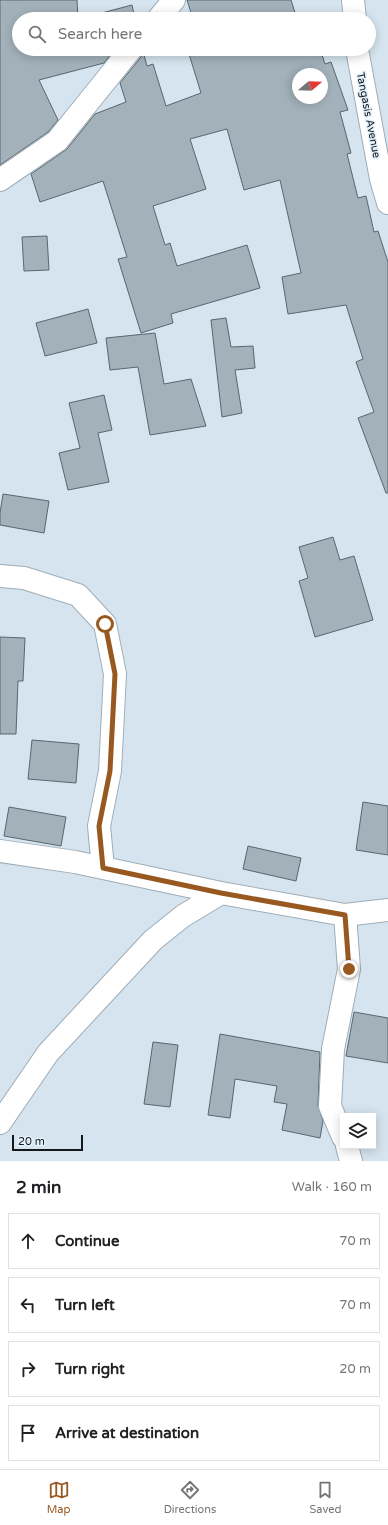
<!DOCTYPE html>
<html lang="en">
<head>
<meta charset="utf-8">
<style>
  body { margin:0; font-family:"Varela Round",sans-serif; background:#f2f2f2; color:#202124 }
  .controls { position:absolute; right:12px; bottom:12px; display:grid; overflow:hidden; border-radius:0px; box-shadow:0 2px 10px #0003 }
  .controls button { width:36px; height:36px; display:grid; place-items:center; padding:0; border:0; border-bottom:1px solid #e0e0e0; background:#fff; color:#202124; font:20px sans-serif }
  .compass { position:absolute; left:292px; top:68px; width:36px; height:36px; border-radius:50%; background:#fff; box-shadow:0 2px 10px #0003; rotate:71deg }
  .scale { position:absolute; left:12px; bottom:10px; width:71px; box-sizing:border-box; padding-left:4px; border:2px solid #13181c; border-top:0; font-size:11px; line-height:14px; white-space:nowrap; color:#13181c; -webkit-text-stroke:3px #e2f1fc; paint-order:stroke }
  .stop { position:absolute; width:12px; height:12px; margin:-9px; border:3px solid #985921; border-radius:50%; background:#fff }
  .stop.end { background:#985921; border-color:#fff; box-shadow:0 1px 4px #0008 }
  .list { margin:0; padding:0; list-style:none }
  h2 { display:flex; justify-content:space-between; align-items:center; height:52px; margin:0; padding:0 16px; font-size:17px }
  h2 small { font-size:13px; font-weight:400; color:#757577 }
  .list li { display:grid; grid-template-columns:26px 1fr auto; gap:12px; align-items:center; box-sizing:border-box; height:56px; margin:0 8px 8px; padding:0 8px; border:1px solid #e0e0e0; border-radius:0px }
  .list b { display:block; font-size:15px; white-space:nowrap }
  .list em { font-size:13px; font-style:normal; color:#757577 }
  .icon { flex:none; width:22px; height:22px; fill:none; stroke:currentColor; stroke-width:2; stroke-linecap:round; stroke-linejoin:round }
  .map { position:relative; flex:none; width:388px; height:1161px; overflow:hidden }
  .search { position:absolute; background:#fff; box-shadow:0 2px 10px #0003; left:12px; right:12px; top:12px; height:44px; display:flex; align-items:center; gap:10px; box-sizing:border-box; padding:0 14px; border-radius:22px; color:#757577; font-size:15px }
  .sheet { height:308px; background:#fff }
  nav { display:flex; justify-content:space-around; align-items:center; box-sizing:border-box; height:56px; border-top:1px solid #e0e0e0; background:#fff; font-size:11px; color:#757577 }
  nav a { display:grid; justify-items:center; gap:2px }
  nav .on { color:#985921 }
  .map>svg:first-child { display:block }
  .building { fill:#a2b1ba; stroke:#59666f; fill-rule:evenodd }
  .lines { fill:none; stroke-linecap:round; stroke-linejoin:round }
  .street-casing { stroke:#9fadb7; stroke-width:24 }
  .street { stroke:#fff; stroke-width:22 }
  .route { stroke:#985921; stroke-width:5 }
  .labels { text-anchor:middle; stroke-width:3; stroke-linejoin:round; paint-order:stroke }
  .street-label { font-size:11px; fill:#13181c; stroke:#e2f1fc }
</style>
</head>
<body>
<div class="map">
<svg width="388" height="1161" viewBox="0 0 388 1161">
  <rect width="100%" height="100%" fill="#d5e4ef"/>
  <!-- building -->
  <path class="building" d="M0,0H77L78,19H19V49H115L104,63L39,80L58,120L48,132L0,165Z
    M187,0H291L297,19H193Z
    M132,5L135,19H79Z
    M205,49H320L325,64L331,62L348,110L340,112L351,153L347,154L358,198L366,196L374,232L378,231L388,262V493H386L358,418L374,412L356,362L363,359L346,305L288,314L282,277L301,273L280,180L244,190L227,129L190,139L206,189L153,206L165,245L170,243L177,266L247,245L260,288L171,314L173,323L141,333L118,259L127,257L103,181L40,202L31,174L67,149L95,114L126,102L120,83L141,57L143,51L147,66L153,64L166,106L201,93L189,54ZM298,74H322V98H298Z
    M47,236L49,270L24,271L22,237Z
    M88,309L97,343L45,356L36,323Z
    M226,318L231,347L253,346L255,368L235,370L242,413L222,417L211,320Z
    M155,333L164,384L191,379L206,426L150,435L138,367L110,370L106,338Z
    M104,395L112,430L98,433L109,482L68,490L59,453L80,448L69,403Z
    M3,494L49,501L44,533L0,525V513Z
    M333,537L340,560L354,556L373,620L315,637L299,581L308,578L299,547Z
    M0,637L25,638L23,681H18L16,734H0Z
    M32,740L79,744L76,783L28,779Z
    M363,802L388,806V855L356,850Z
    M9,807L66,817L61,846L4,836Z
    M248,846L301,858L296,881L243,869Z
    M354,1012L388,1018V1063L346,1056Z
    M220,1034L320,1052L318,1105L323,1121L320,1138L282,1130L287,1104L274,1102L277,1086L235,1079L230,1118L208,1115Z
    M153,1042L178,1045L170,1107L144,1104Z"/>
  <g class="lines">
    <defs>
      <path id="street" d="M353,0L355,19
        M158,19L174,0
        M357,49L381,179L388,203
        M0,180L57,141L131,49
        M0,576L24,578L78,595L105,624L115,674L110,771L99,826L103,868
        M0,851L75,862L221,893L345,915L388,910
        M0,1123L48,1053L153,940L183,916L221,893
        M343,1137L330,1106L333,1049L349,969L345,915
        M347,1146L351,1161"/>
    </defs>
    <!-- street casing -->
    <use href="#street" class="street-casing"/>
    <!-- street -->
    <use href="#street" class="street"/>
  </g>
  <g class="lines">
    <!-- route -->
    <path class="route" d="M105,624L115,674L110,771L99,826L103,868L221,893L345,915L349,969"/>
  </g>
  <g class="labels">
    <!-- street labels -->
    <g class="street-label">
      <text transform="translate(369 115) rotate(79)" y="4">Tangasis Avenue</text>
    </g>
  </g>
</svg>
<div class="controls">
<button><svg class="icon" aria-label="layers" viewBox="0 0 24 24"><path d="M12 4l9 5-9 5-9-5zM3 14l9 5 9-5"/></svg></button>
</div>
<svg class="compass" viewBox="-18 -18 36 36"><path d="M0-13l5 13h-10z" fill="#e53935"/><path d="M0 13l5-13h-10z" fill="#757577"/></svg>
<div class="scale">20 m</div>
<div class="stop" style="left:105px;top:624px"></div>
<div class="stop end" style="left:349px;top:969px"></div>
<div class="search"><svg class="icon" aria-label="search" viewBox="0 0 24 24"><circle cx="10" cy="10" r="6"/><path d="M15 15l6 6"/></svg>Search here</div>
</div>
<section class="sheet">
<h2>2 min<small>Walk · 160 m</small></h2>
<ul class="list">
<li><svg class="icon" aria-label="ahead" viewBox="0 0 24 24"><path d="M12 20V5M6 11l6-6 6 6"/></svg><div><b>Continue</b></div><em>70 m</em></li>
<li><svg class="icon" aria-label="left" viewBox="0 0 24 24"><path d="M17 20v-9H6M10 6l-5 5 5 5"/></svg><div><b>Turn left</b></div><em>70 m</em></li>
<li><svg class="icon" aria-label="right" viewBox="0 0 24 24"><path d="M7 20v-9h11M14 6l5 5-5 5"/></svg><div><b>Turn right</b></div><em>20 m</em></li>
<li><svg class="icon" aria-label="arrive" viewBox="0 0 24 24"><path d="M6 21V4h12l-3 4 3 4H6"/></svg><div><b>Arrive at destination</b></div></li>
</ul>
</section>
<nav>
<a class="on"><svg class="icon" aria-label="map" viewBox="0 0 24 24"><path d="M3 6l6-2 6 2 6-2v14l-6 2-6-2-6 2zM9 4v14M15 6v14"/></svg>Map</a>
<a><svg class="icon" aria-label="directions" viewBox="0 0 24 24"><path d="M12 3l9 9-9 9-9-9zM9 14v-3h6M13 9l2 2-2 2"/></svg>Directions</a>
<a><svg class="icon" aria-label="saved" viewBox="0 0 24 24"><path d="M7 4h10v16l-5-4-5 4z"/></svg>Saved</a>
</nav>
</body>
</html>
